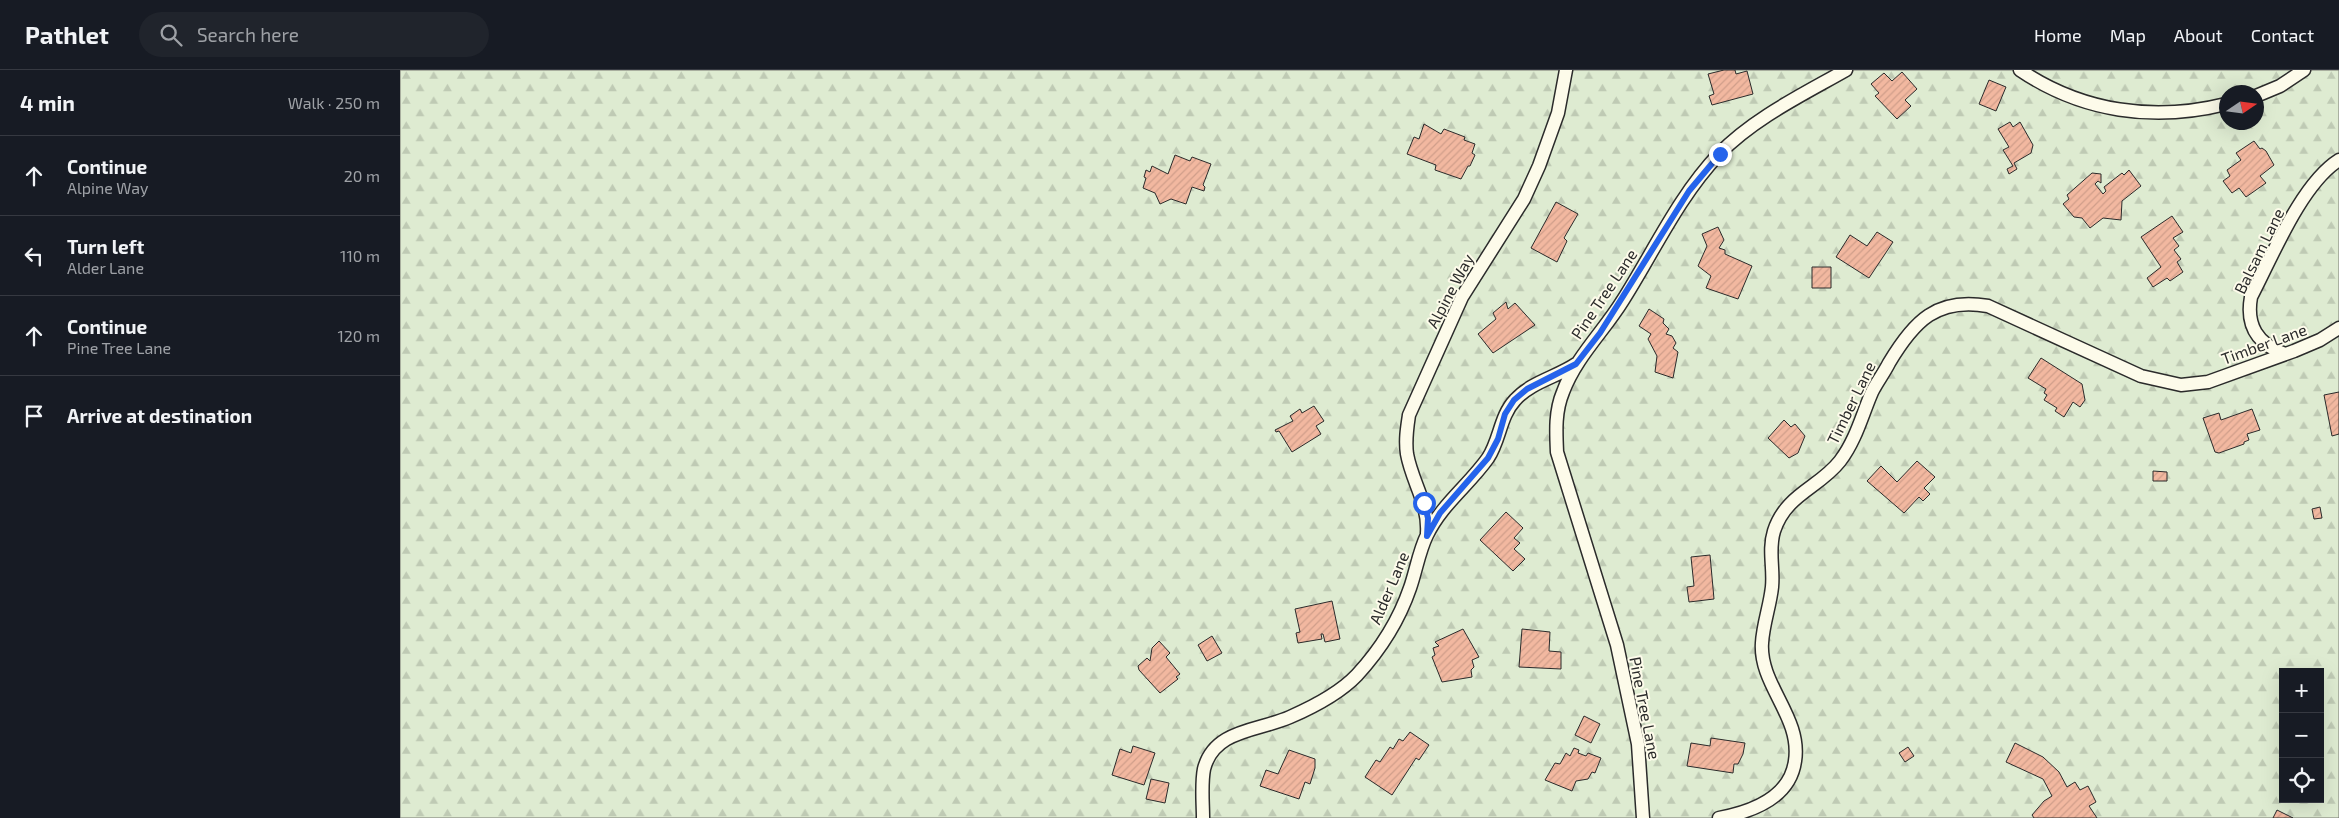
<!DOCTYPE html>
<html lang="en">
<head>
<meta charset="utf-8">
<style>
  body { margin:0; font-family:"Exo 2",sans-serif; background:#20242c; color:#f1f3f6 }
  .controls { position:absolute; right:15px; bottom:15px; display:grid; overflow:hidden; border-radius:0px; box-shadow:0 5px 20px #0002 }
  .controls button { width:45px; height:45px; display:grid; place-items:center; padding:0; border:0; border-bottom:1px solid #363941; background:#171b24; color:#f1f3f6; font:25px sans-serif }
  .compass { position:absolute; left:1819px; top:15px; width:45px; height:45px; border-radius:50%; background:#171b24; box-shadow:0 5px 20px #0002; rotate:77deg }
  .stop { position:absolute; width:15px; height:15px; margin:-11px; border:4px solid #2563eb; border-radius:50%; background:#fff }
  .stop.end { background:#2563eb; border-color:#fff; box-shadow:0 1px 5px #0008 }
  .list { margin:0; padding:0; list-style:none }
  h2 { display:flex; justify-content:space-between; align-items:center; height:65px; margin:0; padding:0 20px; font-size:21px }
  h2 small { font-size:16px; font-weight:400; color:#9ea1a6 }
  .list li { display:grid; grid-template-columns:32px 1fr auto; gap:15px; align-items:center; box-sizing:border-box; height:80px; padding:0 20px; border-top:1px solid #363941 }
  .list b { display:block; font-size:19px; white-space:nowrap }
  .list p { margin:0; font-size:16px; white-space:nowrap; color:#9ea1a6 }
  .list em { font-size:16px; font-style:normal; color:#9ea1a6 }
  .icon { flex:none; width:28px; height:28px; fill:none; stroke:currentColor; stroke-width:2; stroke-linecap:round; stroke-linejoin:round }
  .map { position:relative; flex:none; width:1939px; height:748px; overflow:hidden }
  header { display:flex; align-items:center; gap:30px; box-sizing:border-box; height:70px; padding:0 25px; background:#171b24; border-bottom:1px solid #363941 }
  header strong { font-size:24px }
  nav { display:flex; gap:28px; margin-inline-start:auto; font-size:18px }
  .search { width:350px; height:45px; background:#20242c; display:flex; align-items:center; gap:12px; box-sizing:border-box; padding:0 18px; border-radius:28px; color:#9ea1a6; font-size:19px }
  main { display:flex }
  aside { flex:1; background:#171b24 }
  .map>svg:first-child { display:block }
  .forest { fill:url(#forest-firs); stroke:#74746e; fill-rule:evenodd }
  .building { fill:url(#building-hatch); stroke:#2b2b2b }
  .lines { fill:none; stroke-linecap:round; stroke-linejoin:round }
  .minor-casing { stroke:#2b2b2b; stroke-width:15 }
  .minor { stroke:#fdfbea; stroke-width:12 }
  .route { stroke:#2563eb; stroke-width:6 }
  .labels { text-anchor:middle; stroke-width:4; stroke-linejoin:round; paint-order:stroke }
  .street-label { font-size:16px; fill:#2b2b2b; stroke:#fdfbea }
</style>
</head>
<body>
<header>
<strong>Pathlet</strong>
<div class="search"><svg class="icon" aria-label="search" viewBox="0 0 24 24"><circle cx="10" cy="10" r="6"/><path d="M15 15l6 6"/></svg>Search here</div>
<nav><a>Home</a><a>Map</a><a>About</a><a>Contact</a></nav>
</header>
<main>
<aside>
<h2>4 min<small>Walk · 250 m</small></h2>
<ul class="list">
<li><svg class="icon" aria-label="ahead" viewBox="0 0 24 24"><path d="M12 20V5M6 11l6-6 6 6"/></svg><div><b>Continue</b><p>Alpine Way</p></div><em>20 m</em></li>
<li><svg class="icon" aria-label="left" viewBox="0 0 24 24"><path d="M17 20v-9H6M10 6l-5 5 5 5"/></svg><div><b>Turn left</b><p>Alder Lane</p></div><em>110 m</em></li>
<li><svg class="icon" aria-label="ahead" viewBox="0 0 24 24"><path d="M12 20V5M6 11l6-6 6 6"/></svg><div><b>Continue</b><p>Pine Tree Lane</p></div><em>120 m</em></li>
<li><svg class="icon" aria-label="arrive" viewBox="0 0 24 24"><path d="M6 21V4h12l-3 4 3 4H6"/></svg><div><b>Arrive at destination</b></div></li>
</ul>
</aside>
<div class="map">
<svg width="1939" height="748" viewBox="0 0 1939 748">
  <defs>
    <pattern id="forest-firs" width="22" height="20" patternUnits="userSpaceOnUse" patternTransform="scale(1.25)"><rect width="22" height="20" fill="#deebd1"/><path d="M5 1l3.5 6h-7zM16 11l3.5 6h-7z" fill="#bfcab4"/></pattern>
    <pattern id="building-hatch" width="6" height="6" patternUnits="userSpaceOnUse" patternTransform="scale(1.25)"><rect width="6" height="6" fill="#f2b8a0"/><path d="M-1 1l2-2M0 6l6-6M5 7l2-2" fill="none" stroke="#d09e8a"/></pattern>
  </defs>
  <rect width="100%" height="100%" fill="#fdfbea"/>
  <!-- forest -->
  <path class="forest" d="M0,0H1939V748H0ZM1826,22H1856V52H1826ZM1883,602H1920V729H1883Z"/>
  <!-- building -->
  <path class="building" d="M1324,0H1335L1336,4L1347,1L1353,24L1312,35L1309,26L1314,24L1308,4Z
    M1502,2L1517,19L1505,30L1511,36L1497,49L1475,26L1479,23L1471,14L1484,3L1492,11Z
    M1589,10L1606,17L1596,41L1579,34Z
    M1610,52L1613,57L1620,52L1633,75L1631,83L1614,93L1617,99L1609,104L1607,99L1613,96L1603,80L1609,77L1598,59Z
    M1024,54L1041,64L1044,59L1065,67L1064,70L1075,74L1072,83L1075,85L1070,96H1068L1061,109L1035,100L1036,95L1007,84L1014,67L1019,69Z
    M1854,71L1860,79L1862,78L1866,81L1874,95L1860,106L1866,113L1846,127L1839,118L1832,123L1823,111L1830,106L1827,100L1841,90L1836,83Z
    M775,85L790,91L792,87L811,94L803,115L805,117L804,121L792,117L786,134L771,129L760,134L755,123L743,118L746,108L744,107L746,100L750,102L752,96L768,104Z
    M1729,100L1741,116L1722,131L1721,150L1703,148L1690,158L1682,148L1674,147L1663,134L1669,129L1667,125L1692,103L1701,104V113L1698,111L1695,114L1703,124L1706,121L1704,117L1722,103L1724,105Z
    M1156,132L1178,144L1164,168L1167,171L1157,192L1131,178Z
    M1772,146L1783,162L1773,168L1779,176L1774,180L1781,189L1777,192L1783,202L1770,211L1767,208L1753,217L1747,208L1761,197L1741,167Z
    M1318,157L1324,170L1319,178L1325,180V184L1352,196L1338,229L1306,218L1311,206L1298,196L1307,176L1302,164Z
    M1477,162L1493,172L1469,208L1436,187L1450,165L1467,176Z
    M1412,197H1431V218H1412Z
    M1106,232L1108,239L1115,233L1135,255L1093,283L1078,264L1096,249L1093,243Z
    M1249,239L1264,249L1263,253L1269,259L1266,264L1272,266L1276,273L1273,278L1278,282L1273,308L1255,302L1257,286L1248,269L1251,264L1239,256Z
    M1641,288L1682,314L1685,330L1680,337L1673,332L1664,347L1655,341L1657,338L1644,330L1647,325L1644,323L1646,319L1628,308Z
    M1939,322V364L1932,366L1924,325Z
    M914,336L924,351L916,356L921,364L892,382L879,361L876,362L875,360L893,351L890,346L900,339L902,343Z
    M1852,339L1860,360L1847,364L1849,370L1844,372V374L1819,383L1815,382L1803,348L1819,343L1821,350Z
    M1384,350L1391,357L1395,354L1405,366L1398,383L1389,388L1368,368Z
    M1517,391L1535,407L1524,418L1530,424L1523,431L1519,427L1504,443L1467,411L1481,396L1497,412Z
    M1753,401L1767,402V411H1753Z
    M1920,437L1922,448L1914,449L1912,439Z
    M1106,442L1123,458L1114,468L1120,473L1114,479L1125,489L1113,501L1080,470Z
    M1310,485L1314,529L1289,532L1287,517L1294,516L1291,487Z
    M932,531L940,569L925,572L923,564H921L922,569L898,573L896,563L900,562L895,539Z
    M1063,559L1079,587L1072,590L1074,597L1071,600L1072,607L1042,612L1032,587L1035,585L1033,578L1039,576L1035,572Z
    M1122,559L1150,562L1149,581L1161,582V599L1119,597Z
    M812,566L822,583L807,591L798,575Z
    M759,571L770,583L766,587L780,604L776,607L778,609L760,623L739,600L738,596L747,588L750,591L752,578Z
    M1184,646L1200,654L1191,673L1175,665Z
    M1010,662L1029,675L1019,690L1016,688L992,725L965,707L976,690L980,692L990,677L993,679L999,669L1003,671Z
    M1311,668L1345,673L1343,684L1338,694H1334L1333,703L1287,696L1291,673L1310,676Z
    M1615,673L1643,687L1659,702L1667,717L1675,712L1680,720L1688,716L1696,732L1689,736L1697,748H1634L1632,745L1644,731L1652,726L1643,709L1606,692Z
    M733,676L755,683L744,715L712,705L720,679L731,683Z
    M1508,677L1514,686L1505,692L1499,683Z
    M1174,678L1179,680L1178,683L1186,686L1188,683L1201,688L1195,703L1192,702L1188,709L1176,711L1172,721L1145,710L1155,693L1160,694L1166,683L1170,686Z
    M889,680L915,689V698L910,714L905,712L899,729L860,716L866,700L878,704Z
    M751,709L769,713L765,733L746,729Z
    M1877,740L1893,748H1873Z"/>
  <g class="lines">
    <defs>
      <path id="minor" d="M1620,0C1682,42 1754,52 1826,34
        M1856,26L1880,16L1904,0
        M1885,284C1857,274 1846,255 1851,227C1872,187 1901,114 1939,90
        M1027,463C1029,434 1012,412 1007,384C1005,370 1007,358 1009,345L1062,227L1124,129L1139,96L1158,43L1166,0
        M803,748C803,733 801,714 804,699C814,659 859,661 890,647C913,637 939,624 957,605C980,580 999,550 1010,518C1016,501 1019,481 1027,465C1042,434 1069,415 1088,388C1100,370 1100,346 1115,330C1131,312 1157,307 1176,294
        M1243,748L1238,674L1217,575L1157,382C1156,361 1155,341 1163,322C1176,287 1204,261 1223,230C1254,181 1279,126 1319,84C1354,48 1402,25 1446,0
        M1319,748C1351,742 1390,728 1395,691C1402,647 1359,615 1362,573C1363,554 1370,536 1372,517C1374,498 1368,480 1374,461C1386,424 1419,418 1440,391C1456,370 1462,345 1472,322C1477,312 1484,303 1489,293C1514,251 1537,227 1588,236L1741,306L1781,315L1808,312L1894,281L1920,270L1939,258"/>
    </defs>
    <!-- minor casing -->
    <use href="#minor" class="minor-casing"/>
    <!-- minor -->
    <use href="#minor" class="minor"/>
  </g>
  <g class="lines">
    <!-- route -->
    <path class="route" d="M1024,433L1028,448L1027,466L1040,443L1088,388L1098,369L1105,344L1114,330L1127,319L1176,294L1200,263L1289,121L1320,84"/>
  </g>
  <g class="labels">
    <!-- street labels -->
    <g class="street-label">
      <text transform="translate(1859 181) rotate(-64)" y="6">Balsam Lane</text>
      <text transform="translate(1050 221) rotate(-62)" y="6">Alpine Way</text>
      <text transform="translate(1204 224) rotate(-56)" y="6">Pine Tree Lane</text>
      <text transform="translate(1864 274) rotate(-20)" y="6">Timber Lane</text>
      <text transform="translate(1451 333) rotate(-64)" y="6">Timber Lane</text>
      <text transform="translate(989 518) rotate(-67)" y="6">Alder Lane</text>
      <text transform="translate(1245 638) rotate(79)" y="6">Pine Tree Lane</text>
    </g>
  </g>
</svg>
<div class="controls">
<button>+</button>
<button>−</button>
<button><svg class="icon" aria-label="locate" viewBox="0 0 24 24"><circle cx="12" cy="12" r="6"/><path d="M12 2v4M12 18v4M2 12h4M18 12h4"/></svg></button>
</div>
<svg class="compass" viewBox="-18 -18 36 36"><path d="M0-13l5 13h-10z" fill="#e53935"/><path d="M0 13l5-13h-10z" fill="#9ea1a6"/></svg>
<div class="stop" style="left:1024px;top:433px"></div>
<div class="stop end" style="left:1320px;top:84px"></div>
</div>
</main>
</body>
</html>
